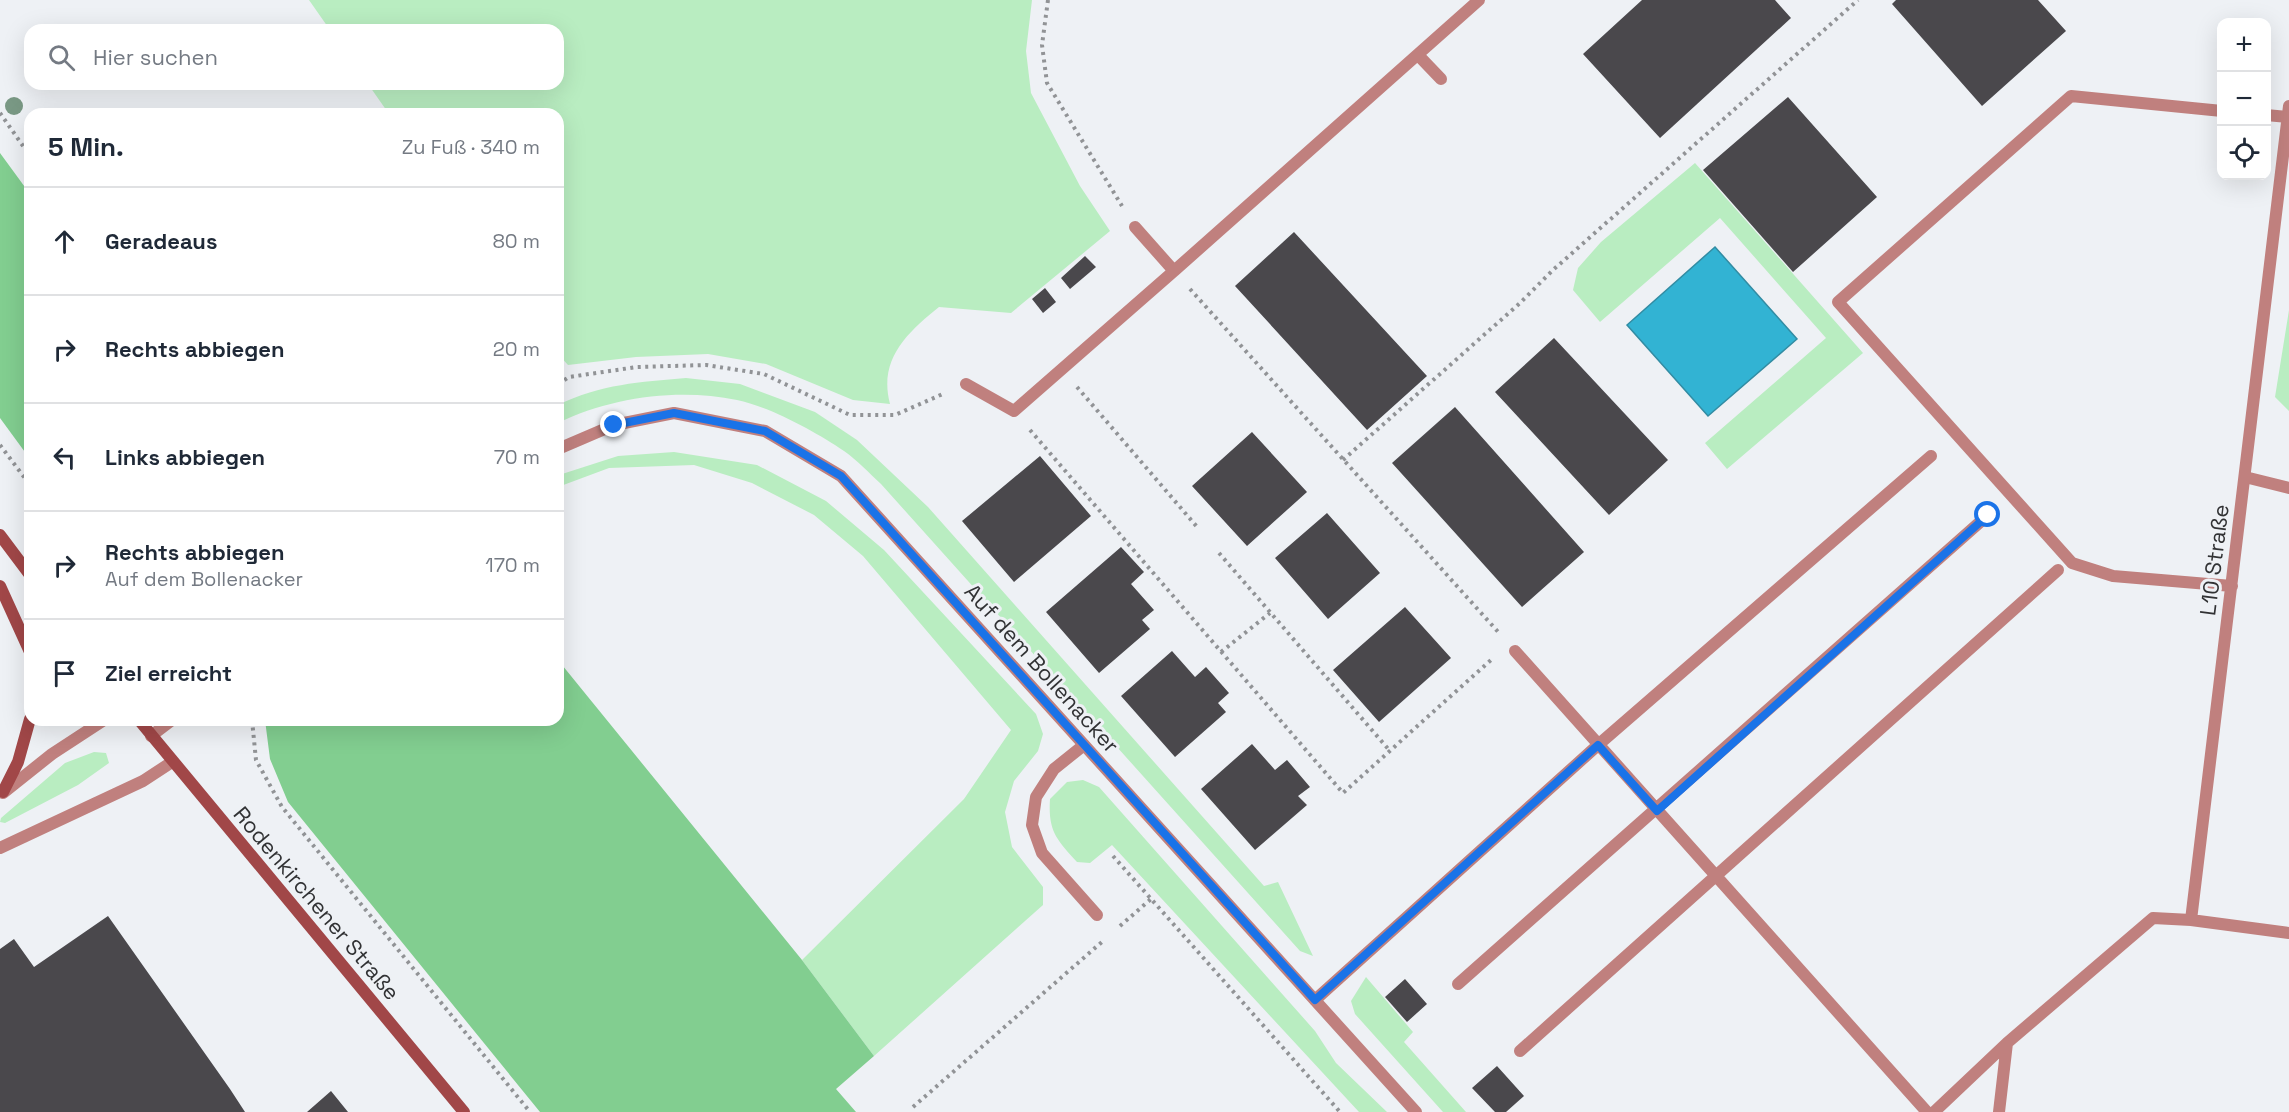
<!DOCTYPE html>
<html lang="de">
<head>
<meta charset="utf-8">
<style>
  body { margin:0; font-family:"Space Grotesk",sans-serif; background:#f6f6f7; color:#1f2937 }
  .controls { position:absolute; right:18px; top:18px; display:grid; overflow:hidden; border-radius:12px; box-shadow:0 6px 24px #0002 }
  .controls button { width:54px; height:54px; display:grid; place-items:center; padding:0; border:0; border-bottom:2px solid #e0e1e3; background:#fff; color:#1f2937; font:30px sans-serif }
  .stop { position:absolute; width:18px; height:18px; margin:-14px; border:4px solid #1a73e8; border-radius:50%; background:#fff }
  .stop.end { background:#1a73e8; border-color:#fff; box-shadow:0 2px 6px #0008 }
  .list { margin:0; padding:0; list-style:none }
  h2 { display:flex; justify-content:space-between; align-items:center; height:78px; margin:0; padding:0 24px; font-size:26px }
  h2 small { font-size:20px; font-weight:400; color:#747a83 }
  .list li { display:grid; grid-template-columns:39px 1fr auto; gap:18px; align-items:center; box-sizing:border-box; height:108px; padding:0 24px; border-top:2px solid #e0e1e3 }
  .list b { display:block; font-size:22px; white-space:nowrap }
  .list p { margin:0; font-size:20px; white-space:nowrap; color:#747a83 }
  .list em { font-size:20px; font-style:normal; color:#747a83 }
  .icon { flex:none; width:33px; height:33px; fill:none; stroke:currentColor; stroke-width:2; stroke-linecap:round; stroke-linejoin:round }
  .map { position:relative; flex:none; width:2289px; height:1112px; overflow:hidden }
  .search { position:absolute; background:#fff; box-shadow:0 6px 24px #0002; left:24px; top:24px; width:540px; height:66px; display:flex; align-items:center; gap:15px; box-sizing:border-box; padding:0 21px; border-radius:18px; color:#747a83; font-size:22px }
  .panel { position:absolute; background:#fff; box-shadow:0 6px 24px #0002; left:24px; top:108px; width:540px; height:618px; border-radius:18px }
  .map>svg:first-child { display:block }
  .green { fill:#b9edc1 }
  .forest { fill:#82ce90 }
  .water { fill:#32b3d3; stroke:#328ca3; stroke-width:1.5 }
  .building { fill:#4a484c }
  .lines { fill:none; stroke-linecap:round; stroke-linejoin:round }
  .path { stroke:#919396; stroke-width:4; stroke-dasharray:3 4.5; stroke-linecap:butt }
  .lane { stroke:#c0807e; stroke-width:12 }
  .street { stroke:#c0807e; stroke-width:12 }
  .secondary { stroke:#a14748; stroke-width:12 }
  .tree { fill:#799884 }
  .route { stroke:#1a73e8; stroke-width:8 }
  .labels { text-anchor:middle; stroke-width:6; stroke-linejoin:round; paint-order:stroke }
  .street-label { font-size:22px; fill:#313234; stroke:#eef1f5 }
</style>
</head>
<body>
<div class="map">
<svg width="2289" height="1112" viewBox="0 0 2289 1112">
  <rect width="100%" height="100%" fill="#eef1f5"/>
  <!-- green -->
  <path class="green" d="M309,0H1032L1026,51L1031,93L1080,186L1110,231L1011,313L939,307C908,332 878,359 890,404L853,400L766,364L708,354L636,357L568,365L558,354V114H389L368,84H558V30H330Z
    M1695,163L1863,353L1727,469L1705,443L1826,338L1720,218L1600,322L1573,290L1578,268L1601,242Z
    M2289,310V411L2275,397Z
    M686,378L740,384L815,412L857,440L928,507L1264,886L1278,882L1313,956L1300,951L881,484C869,473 857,460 844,451C816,432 770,407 737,400C679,388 611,397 558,423V405C601,384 640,382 686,378Z
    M674,452L757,465L826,501L884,550L1036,714L1043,734L1038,751L1014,781L1005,812L1012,847L1043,887V905L874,1056L802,960L964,799L1011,730L863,556L814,515L752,483L694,465L609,468L558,487L559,475L618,456Z
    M94,752L106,753L109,763L78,785L5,823L0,822L1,818L65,763Z
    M1083,780L1099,787L1315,1031L1336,1063L1387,1112H1359L1112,845L1090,863L1077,862C1056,839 1048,831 1050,799L1067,782Z
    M1366,977L1413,1032L1404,1042L1466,1112H1443L1355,1014L1351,1001Z"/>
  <!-- forest -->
  <path class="forest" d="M0,153L30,194V459L0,418Z
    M558,660L802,960L874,1056L836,1089L856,1112H540L288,802L270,759L265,720H558Z"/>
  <!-- water -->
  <path class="water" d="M1715,247L1797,339L1708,416L1627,325Z"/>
  <!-- building -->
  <path class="building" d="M1642,0H1775L1791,18L1660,138L1583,54Z
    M1896,0H2038L2066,31L1982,106L1892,4Z
    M1788,97L1877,197L1793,272L1703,170Z
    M1294,232L1427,376L1367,430L1235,286Z
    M1085,256L1096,267L1070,289L1061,278Z
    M1045,288L1056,302L1043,313L1032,299Z
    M1554,338L1668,460L1609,515L1495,392Z
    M1455,407L1584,552L1522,607L1392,463Z
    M1252,432L1307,492L1247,546L1192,486Z
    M1040,456L1091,516L1014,582L962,521Z
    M1327,513L1380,573L1328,619L1275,558Z
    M1121,547L1144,572L1131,584L1154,610L1142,620L1150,629L1099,673L1046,612Z
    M1405,607L1451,658L1379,722L1333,670Z
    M1172,651L1195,677L1206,667L1229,693L1218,703L1226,712L1175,757L1121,696Z
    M1252,744L1275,770L1287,760L1310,787L1298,796L1307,805L1255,850L1201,789Z
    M108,916L230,1089L245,1112H0V949L14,939L34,967Z
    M1405,979L1427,1004L1407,1022L1385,997Z
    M1497,1066L1524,1096L1506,1112H1495L1472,1088Z
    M331,1091L348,1112H307Z"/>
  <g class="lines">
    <!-- path -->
    <path class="path" d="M1048,0L1042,45L1047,83L1122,206
      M0,113L30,156
      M1190,289L1500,634
      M558,384L569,377L637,367L706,365L764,374L850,415H895L945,393
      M1077,387L1198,528
      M1030,430L1343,793L1492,659
      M0,445L30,485
      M1343,460L1520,303L1553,270L1858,0
      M1219,553L1390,751
      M1221,652L1270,613
      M252,720L256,760L282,807L530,1112
      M1113,856L1340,1112
      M1120,926L1151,899
      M913,1107L1103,941"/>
    <!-- lane -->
    <path class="lane" d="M1418,55L1441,79
      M2289,106L2191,920L2289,933
      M2222,111L2071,96L1838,302L2072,563L2113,576L2232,586
      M2266,115L2288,117
      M1135,227L1174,271L1479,0
      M966,384L1014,411L1174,271
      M2245,477L2289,488
      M1515,651L1927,1112
      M1084,745L1054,769L1036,797L1032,825L1042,853L1097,915
      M1458,984L1988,515
      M1315,1000L1598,745L1931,456
      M1520,1051L2058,570
      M1934,1112L2007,1043L2153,918L2191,920
      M1999,1112L2007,1043"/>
    <!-- street -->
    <path class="street" d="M558,449L614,425L674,413L765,431L841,476L1416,1112
      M151,736L172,720
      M3,793L52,754L104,720
      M0,848L143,781L172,762"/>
    <!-- secondary -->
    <path class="secondary" d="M0,535L30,575
      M0,586L30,652
      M139,720L464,1112
      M3,792L18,762L30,719"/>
  </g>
  <!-- trees -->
  <circle class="tree" cx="14" cy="106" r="9"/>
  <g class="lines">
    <!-- route -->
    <path class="route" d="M614,425L674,413L765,431L841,476L1315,1000L1598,745L1657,811L1988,515"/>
  </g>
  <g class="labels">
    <!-- street labels -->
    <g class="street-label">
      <text transform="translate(2214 560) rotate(-83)" y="8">L10 Straße</text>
      <text transform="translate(1042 668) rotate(48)" y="8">Auf dem Bollenacker</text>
      <text transform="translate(317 903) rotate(50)" y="8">Rodenkirchener Straße</text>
    </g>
  </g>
</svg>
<div class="controls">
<button>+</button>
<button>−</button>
<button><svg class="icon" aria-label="locate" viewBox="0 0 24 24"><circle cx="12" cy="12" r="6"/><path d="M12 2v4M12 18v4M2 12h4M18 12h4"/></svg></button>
</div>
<div class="stop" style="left:1988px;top:515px"></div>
<div class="stop end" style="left:614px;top:425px"></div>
<div class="search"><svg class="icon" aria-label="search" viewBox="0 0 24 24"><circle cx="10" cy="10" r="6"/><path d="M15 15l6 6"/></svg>Hier suchen</div>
<section class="panel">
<h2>5 Min.<small>Zu Fuß · 340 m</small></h2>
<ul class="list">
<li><svg class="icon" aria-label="ahead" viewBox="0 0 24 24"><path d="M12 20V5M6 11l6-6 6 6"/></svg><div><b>Geradeaus</b></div><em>80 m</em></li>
<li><svg class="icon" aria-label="right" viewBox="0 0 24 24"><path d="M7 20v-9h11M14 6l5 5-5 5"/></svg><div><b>Rechts abbiegen</b></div><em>20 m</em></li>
<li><svg class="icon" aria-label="left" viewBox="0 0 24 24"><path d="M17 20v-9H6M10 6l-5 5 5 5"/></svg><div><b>Links abbiegen</b></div><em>70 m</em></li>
<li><svg class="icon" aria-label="right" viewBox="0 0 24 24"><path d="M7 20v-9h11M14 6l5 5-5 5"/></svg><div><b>Rechts abbiegen</b><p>Auf dem Bollenacker</p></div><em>170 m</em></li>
<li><svg class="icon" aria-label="arrive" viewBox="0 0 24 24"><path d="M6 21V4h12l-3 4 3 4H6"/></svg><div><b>Ziel erreicht</b></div></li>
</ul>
</section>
</div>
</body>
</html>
